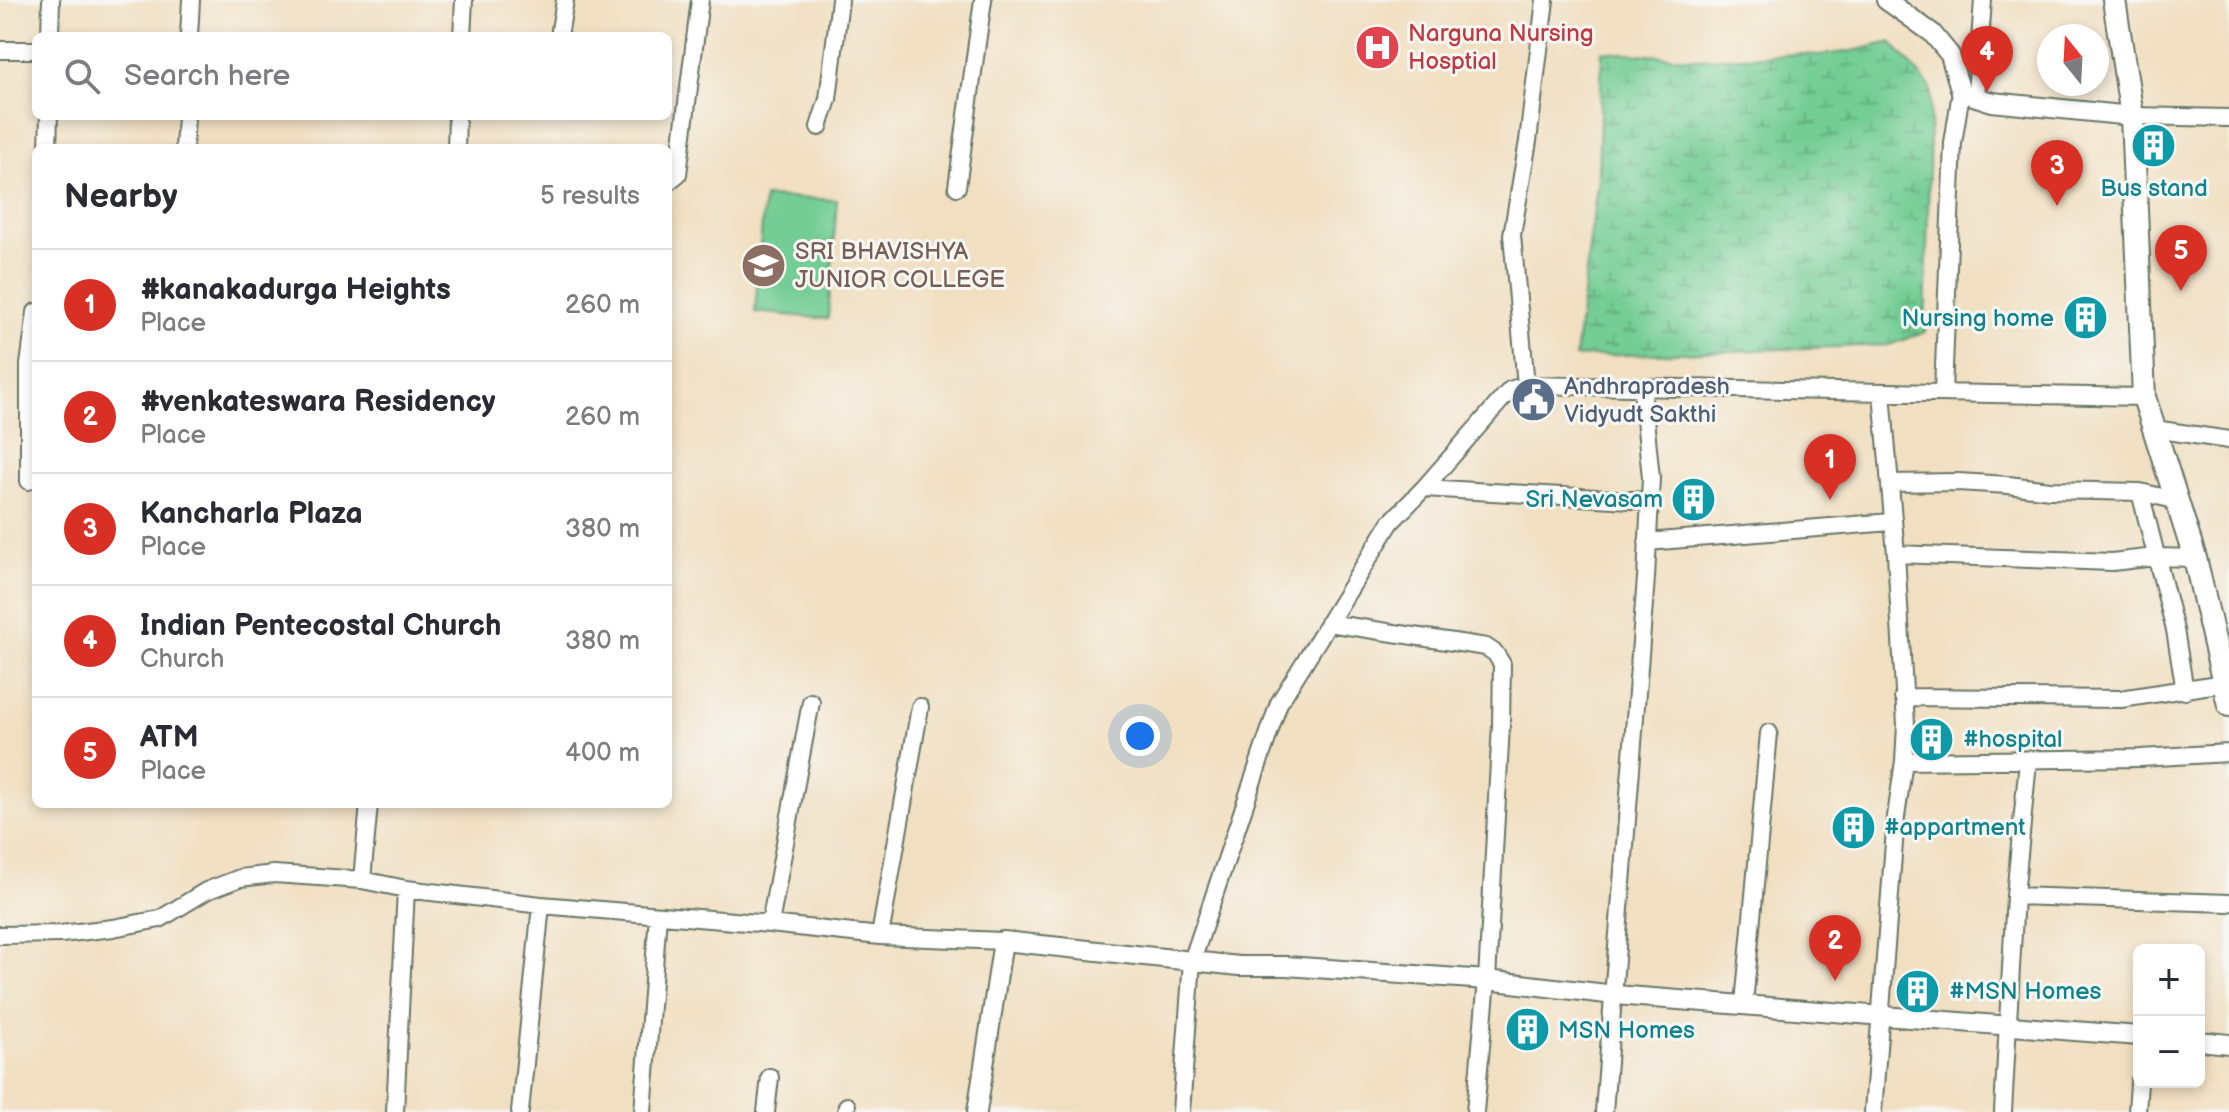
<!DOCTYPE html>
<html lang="en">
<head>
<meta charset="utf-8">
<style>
  body { margin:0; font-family:"Balsamiq Sans",sans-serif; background:#f7f7f7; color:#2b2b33 }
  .controls { position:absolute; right:24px; bottom:24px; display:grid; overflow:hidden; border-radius:12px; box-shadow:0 4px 12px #0003 }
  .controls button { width:72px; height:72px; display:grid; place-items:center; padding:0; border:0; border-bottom:2px solid #e1e1e2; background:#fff; color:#2b2b33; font:40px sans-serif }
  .compass { position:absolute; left:2037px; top:24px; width:72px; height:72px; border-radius:50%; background:#fff; box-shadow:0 4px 12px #0003; rotate:342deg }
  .you { position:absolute; left:1140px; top:736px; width:28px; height:28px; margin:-20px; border:6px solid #fff; border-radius:50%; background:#1a73e8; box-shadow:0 0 0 12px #1a73e833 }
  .badge { display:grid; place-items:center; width:52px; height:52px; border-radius:50%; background:#d93025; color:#fff; font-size:26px; font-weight:700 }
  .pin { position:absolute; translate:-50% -66px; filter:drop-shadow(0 2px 4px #0008) }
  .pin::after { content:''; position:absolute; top:42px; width:28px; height:24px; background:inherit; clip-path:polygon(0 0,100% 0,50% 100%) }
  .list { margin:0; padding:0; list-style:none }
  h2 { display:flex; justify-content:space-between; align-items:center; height:104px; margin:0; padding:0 32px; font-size:34px }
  h2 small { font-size:26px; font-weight:400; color:#7c7c81 }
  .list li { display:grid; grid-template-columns:52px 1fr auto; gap:24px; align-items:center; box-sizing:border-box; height:112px; padding:0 32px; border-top:2px solid #e1e1e2 }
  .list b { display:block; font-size:30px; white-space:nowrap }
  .list p { margin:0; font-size:26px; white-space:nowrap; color:#7c7c81 }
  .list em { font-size:26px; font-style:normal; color:#7c7c81 }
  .icon { flex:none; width:44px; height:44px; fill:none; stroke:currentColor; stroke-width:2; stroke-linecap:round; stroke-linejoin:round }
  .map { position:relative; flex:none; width:2229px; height:1112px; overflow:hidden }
  .search { position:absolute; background:#fff; box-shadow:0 4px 12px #0003; left:32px; top:32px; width:640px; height:88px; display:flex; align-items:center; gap:20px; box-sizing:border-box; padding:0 28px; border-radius:12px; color:#7c7c81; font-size:30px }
  .panel { position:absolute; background:#fff; box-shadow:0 4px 12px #0003; left:32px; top:144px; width:640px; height:664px; border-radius:12px }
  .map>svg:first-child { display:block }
  .wetland { fill:url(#wetland-marsh); stroke:#498564; stroke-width:2 }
  .park { fill:#73cd94; stroke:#498564; stroke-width:2 }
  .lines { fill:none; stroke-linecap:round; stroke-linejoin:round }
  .minor-casing { stroke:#687665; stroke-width:20 }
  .tertiary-casing { stroke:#687665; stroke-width:22 }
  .secondary-casing { stroke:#687665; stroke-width:26 }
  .minor { stroke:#fff; stroke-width:16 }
  .tertiary { stroke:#fff; stroke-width:18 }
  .secondary { stroke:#fff; stroke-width:22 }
  .labels { text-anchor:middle; stroke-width:6; stroke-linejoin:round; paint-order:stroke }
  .health-label { font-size:24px; fill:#be3a42; stroke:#f6f6f2; text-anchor:start }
  .culture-label { font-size:24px; fill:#0d838f; stroke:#f6f6f2; text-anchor:start }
  .education-label { font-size:24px; fill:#785e54; stroke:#f6f6f2; text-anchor:start }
  .service-label { font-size:24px; fill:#4e5e75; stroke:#f6f6f2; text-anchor:start }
</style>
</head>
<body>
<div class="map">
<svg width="2229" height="1112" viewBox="0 0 2229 1112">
  <defs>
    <pattern id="wetland-marsh" width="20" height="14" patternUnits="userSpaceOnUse" patternTransform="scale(2)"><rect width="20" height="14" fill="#73cd94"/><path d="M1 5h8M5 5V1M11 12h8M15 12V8" fill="none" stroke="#5ea87a"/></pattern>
  </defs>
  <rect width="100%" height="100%" fill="#f6f6f2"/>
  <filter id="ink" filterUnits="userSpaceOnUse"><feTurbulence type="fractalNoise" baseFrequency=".0125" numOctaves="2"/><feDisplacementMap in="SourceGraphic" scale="16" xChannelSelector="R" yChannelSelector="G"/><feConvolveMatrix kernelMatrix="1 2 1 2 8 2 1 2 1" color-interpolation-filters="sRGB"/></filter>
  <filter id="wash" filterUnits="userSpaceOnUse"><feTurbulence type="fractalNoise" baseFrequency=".006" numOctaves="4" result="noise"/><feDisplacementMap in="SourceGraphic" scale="32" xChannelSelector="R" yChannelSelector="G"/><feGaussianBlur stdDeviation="1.8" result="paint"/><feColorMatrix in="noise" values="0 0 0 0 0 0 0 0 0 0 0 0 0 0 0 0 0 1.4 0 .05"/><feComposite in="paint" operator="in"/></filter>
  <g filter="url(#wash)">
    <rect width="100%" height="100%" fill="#f1dfc1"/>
    <!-- wetland -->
    <path class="wetland" d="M1891,42L1931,88L1925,332L1889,345L1575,357L1598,177L1602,51L1700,59L1802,54L1820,55L1853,51Z"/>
    <!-- park -->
    <path class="park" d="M764,197L837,200L828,319L755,312Z"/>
  </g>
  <g filter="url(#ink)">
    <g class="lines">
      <defs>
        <path id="minor" d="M560,30L565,0
          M50,36L51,0
          M189,36L191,0
          M462,36L464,0
          M0,50H36
          M1976,96L1983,0
          M2132,116L2229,118
          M819,127L828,99L840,0
          M48,148L49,116
          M184,148L186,116
          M456,148L457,116
          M668,182L678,174L700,0
          M957,187L983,0
          M1526,385L1512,235L1528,141L1545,0
          M1943,392L1953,143L1961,92
          M1882,393L1896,554L1906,725L1904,761L2140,758L2229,753
          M2154,429L2229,440
          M29,481V365L36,312
          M1890,483L1958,482L2008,485L2050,490L2140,492L2179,501
          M1424,488L1648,501
          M2140,492L2175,630L2185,691
          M1647,542L1891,522
          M1896,554L2112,562L2155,557L2195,558
          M1328,623L1486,647L1495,653L1502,664L1501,725L1487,980L1475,1112
          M1903,697L2121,699L2224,683
          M362,880L369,804
          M2015,896L2229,903
          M770,924L811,702
          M0,935L61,934L113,928L160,919L206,891L240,878L274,874L362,880L406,889L541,905L770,924L880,936L1003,941
          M880,936L920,707
          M1744,1004L1769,733
          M395,1112L406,889
          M520,1112L541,905
          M643,1112L658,915
          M766,1112L770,1077
          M846,1112L847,1106
          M1181,1112L1192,961L1279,703L1391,522L1424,488L1510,390L1526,385L2144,397
          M1604,1112L1646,578L1651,478L1642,389
          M1873,1112L1896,817L1904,761
          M2003,1112L2015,896L2028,761
          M2137,1112L2139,1082"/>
        <path id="tertiary" d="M1886,0L1932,33L1950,55L1961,92L1992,102L2132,116
          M2199,1041L2229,1044
          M977,1112L1003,941L1239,966H1286L1487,980L1615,995L2139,1036"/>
        <path id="secondary" d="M2114,0L2132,116L2144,397L2195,558L2229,705"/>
      </defs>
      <!-- minor casing -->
      <use href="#minor" class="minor-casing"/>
      <!-- tertiary casing -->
      <use href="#tertiary" class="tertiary-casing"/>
      <!-- secondary casing -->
      <use href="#secondary" class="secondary-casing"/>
      <!-- minor -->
      <use href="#minor" class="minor"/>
      <!-- tertiary -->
      <use href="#tertiary" class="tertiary"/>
      <!-- secondary -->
      <use href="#secondary" class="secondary"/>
    </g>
  </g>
  <!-- icons -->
  <defs>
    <symbol id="hospital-disc" viewBox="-11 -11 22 22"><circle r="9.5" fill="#e0444e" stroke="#f6f6f2"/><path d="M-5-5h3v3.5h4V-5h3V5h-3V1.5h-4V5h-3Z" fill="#fff"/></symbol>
    <symbol id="building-disc" viewBox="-11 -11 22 22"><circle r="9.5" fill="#0f9aa8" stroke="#f6f6f2"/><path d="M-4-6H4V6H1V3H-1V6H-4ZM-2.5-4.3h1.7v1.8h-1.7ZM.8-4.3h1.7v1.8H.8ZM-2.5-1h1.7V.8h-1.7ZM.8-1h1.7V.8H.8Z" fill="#fff"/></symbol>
    <symbol id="university-disc" viewBox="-11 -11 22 22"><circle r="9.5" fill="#8d6e63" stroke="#f6f6f2"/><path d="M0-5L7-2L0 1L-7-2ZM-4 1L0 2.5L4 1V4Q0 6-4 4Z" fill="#fff"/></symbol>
    <symbol id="civic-disc" viewBox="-11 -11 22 22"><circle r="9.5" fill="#5c6f8a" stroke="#f6f6f2"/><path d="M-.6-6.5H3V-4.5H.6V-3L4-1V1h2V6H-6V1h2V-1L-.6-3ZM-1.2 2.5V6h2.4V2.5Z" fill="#fff"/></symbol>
  </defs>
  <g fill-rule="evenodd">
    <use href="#hospital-disc" x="1352" y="22" width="51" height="51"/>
    <use href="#building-disc" x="2128" y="120" width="51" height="51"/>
    <use href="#university-disc" x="738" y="240" width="51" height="51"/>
    <use href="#building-disc" x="2060" y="292" width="51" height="51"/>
    <use href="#civic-disc" x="1508" y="374" width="51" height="51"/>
    <use href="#building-disc" x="1668" y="474" width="51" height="51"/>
    <use href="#building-disc" x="1906" y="714" width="51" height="51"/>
    <use href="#building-disc" x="1828" y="802" width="51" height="51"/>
    <use href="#building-disc" x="1892" y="966" width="51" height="51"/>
    <use href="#building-disc" x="1502" y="1004" width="51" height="51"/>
  </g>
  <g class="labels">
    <!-- health labels -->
    <g class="health-label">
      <text x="1408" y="41">Narguna Nursing<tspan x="1408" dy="28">Hosptial</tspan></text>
    </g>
    <!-- culture labels -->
    <g class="culture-label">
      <text x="2154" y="196" text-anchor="middle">Bus stand</text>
      <text x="2054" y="326" text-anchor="end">Nursing home</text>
      <text x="1663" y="507" text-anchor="end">Sri Nevasam</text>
      <text x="1963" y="747">#hospital</text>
      <text x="1884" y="835">#appartment</text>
      <text x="1949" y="999">#MSN Homes</text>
      <text x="1558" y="1038">MSN Homes</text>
    </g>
    <!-- education labels -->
    <g class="education-label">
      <text x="795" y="259">SRI BHAVISHYA<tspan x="795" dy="28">JUNIOR COLLEGE</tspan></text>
    </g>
    <!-- service labels -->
    <g class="service-label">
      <text x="1564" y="394">Andhrapradesh<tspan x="1564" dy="28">Vidyudt Sakthi</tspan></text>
    </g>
  </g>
</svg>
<div class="controls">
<button>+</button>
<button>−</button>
</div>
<svg class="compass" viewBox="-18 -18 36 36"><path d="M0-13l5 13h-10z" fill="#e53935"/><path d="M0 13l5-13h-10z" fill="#7c7c81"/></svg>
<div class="you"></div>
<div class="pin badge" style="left:1830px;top:500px">1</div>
<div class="pin badge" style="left:1835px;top:981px">2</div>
<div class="pin badge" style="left:2057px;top:206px">3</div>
<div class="pin badge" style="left:1987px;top:92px">4</div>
<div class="pin badge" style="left:2181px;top:291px">5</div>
<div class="search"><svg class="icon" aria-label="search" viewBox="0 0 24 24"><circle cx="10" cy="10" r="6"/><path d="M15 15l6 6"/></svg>Search here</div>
<section class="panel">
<h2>Nearby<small>5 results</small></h2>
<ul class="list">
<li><span class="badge">1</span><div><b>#kanakadurga Heights</b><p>Place</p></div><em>260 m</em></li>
<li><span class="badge">2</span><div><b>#venkateswara Residency</b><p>Place</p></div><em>260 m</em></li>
<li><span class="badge">3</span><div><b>Kancharla Plaza</b><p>Place</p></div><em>380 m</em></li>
<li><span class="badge">4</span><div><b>Indian Pentecostal Church</b><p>Church</p></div><em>380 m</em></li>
<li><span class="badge">5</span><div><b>ATM</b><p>Place</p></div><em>400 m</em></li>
</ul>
</section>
</div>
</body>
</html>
